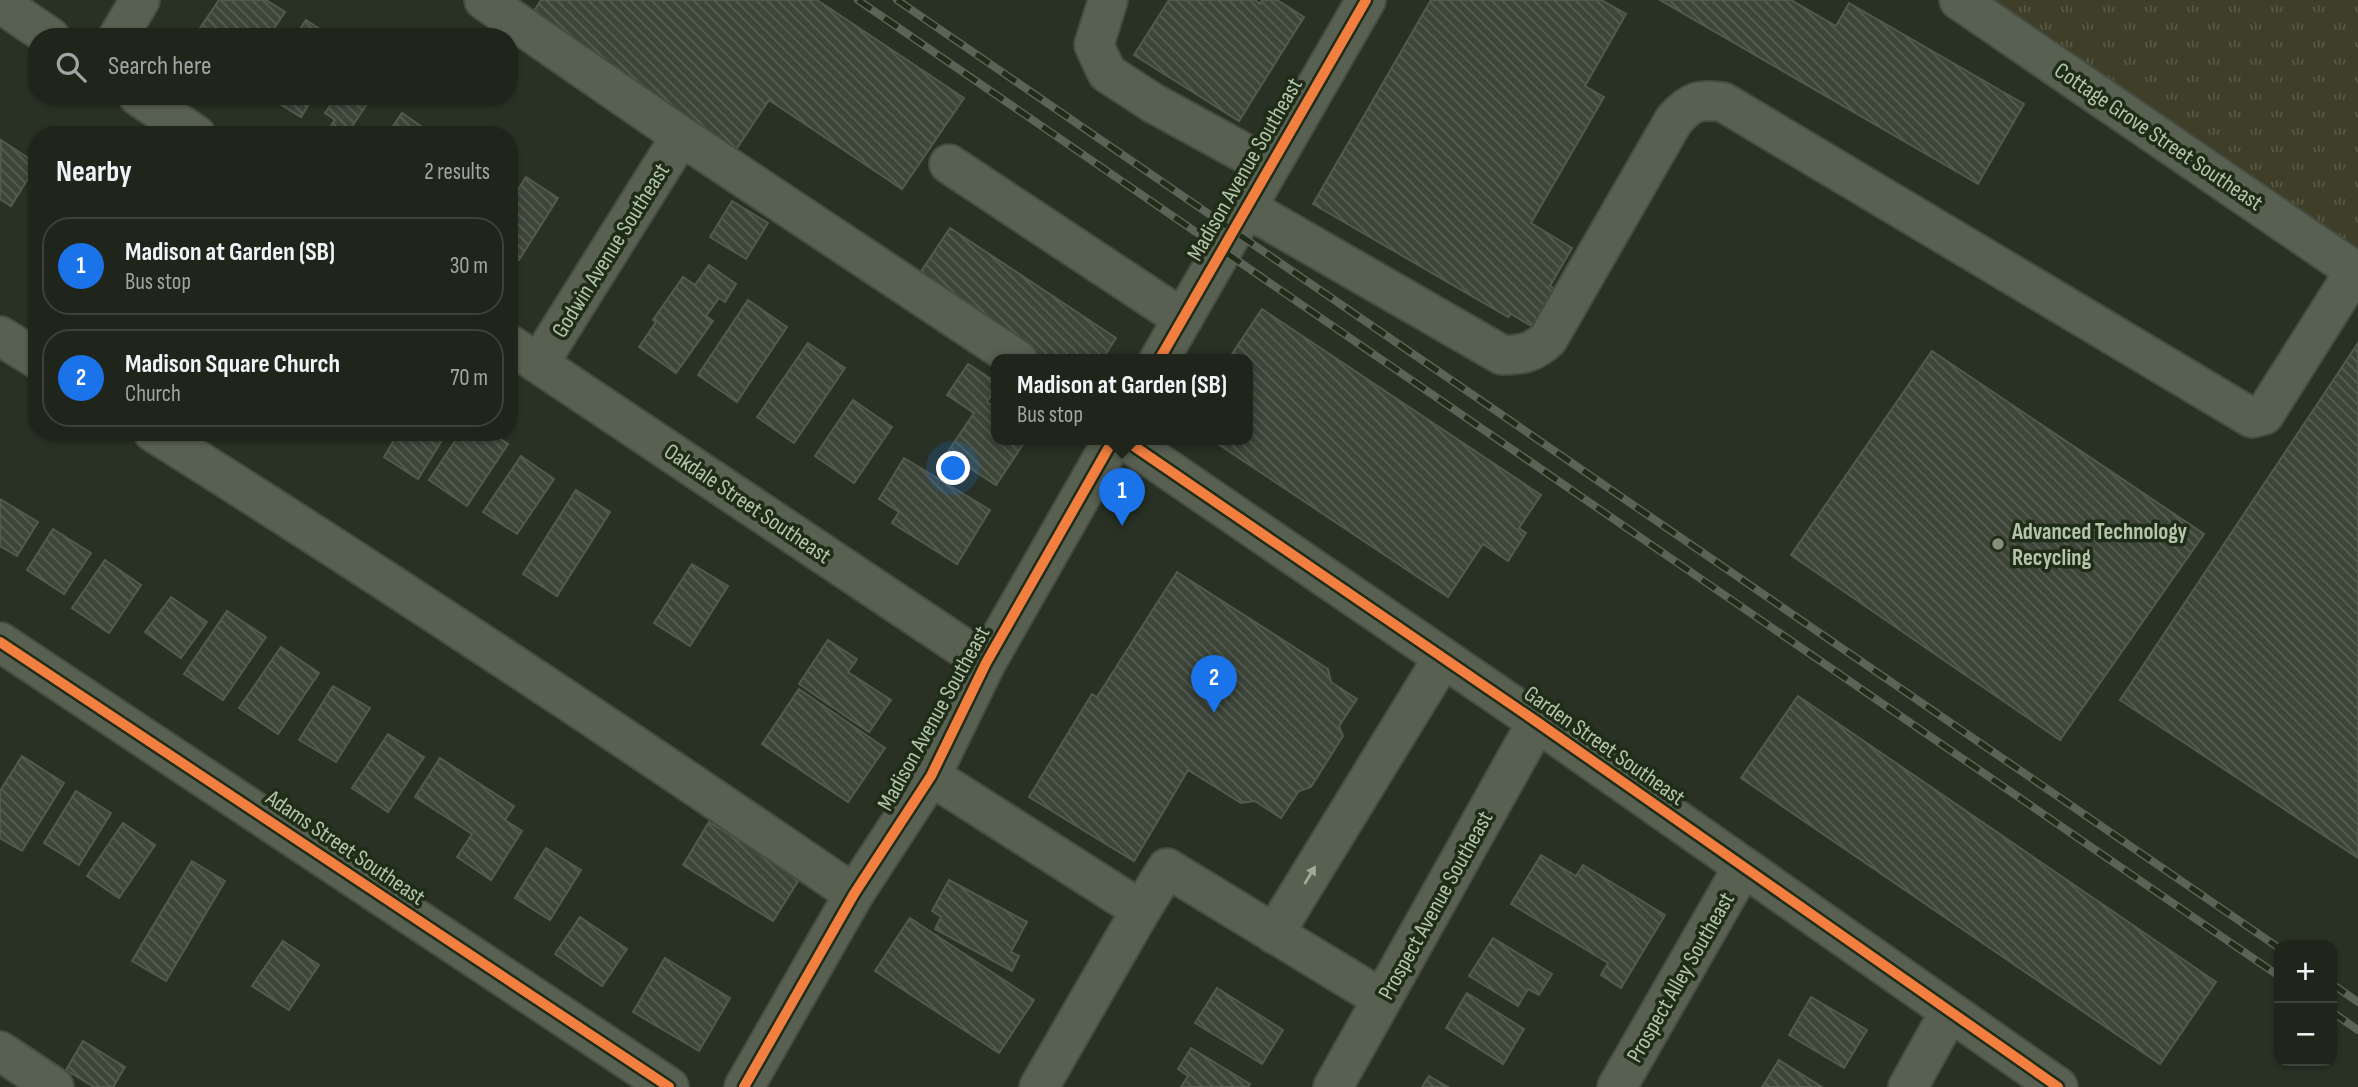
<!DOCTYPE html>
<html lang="en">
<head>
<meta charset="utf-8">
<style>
  body { margin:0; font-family:"Sofia Sans Condensed",sans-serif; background:#272d24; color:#f1f3f6 }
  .controls { position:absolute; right:21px; bottom:21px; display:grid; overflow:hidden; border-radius:14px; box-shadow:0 2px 5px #0004 }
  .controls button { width:63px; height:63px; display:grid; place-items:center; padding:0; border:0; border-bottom:2px solid #3c423a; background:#1f251b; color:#f1f3f6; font:35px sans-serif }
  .you { position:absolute; left:954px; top:469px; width:24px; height:24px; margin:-18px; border:5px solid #fff; border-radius:50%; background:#1a73e8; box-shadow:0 0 0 10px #1a73e833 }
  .badge { display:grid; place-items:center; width:46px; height:46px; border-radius:50%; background:#1a73e8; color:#fff; font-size:23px; font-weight:700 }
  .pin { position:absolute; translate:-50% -58px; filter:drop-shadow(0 2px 4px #0008) }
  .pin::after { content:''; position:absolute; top:37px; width:24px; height:21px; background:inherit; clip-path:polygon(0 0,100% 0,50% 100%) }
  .popup { position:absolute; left:991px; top:354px; width:262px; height:91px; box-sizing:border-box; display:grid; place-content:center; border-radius:14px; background:#1f251b; filter:drop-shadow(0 2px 5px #0005); font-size:23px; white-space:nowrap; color:#a1a5a3 }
  .popup b { font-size:26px; color:#f1f3f6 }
  .popup::after { content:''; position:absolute; left:50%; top:100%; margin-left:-14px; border:14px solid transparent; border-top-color:#1f251b }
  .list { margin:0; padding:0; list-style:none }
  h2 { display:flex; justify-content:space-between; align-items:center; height:91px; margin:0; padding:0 28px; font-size:30px }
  h2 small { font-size:23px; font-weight:400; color:#a1a5a3 }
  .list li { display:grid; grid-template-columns:46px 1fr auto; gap:21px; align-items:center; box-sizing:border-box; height:98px; margin:0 14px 14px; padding:0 14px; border:2px solid #3c423a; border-radius:28px }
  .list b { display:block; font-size:26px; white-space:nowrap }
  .list p { margin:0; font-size:23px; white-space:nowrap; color:#a1a5a3 }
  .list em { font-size:23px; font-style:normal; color:#a1a5a3 }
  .icon { flex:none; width:38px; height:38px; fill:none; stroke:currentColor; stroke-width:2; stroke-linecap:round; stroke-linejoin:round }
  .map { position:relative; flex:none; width:2358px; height:1087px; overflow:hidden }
  .search { position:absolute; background:#1f251b; box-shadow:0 2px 5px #0004; left:28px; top:28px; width:490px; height:77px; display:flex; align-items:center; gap:18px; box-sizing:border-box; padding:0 24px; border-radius:28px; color:#a1a5a3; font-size:26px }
  .panel { position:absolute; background:#1f251b; box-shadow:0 2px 5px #0004; left:28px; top:126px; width:490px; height:315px; border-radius:28px }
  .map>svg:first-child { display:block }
  .grass { fill:url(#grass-tufts) }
  .building { fill:url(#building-back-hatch); stroke:#515a4b; stroke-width:2 }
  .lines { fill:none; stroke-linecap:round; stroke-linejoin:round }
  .minor-casing { stroke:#454c42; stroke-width:42 }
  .minor { stroke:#586052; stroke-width:38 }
  .rail-casing { stroke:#5b6357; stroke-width:8 }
  .rail { stroke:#1f2c17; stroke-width:5; stroke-dasharray:16; stroke-linecap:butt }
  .cycleway-casing { stroke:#1f2c17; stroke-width:15 }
  .cycleway { stroke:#f27e40; stroke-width:10 }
  .oneway { fill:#9dac95 }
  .poi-dot { fill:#83917c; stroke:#1f2c17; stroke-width:2.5 }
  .labels { text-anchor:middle; stroke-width:7; stroke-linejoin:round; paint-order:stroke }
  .street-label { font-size:23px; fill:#b4c5ab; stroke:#1f2c17 }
  .poi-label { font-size:23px; font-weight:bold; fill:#b4c5ab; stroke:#1f2c17; text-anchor:start }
</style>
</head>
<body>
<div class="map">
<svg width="2358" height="1087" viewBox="0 0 2358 1087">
  <defs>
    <pattern id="grass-tufts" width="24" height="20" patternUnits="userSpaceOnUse" patternTransform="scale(1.75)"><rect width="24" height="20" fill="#3f3e28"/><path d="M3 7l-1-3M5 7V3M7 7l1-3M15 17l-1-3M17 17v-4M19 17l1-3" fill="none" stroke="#585844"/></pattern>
    <pattern id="building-back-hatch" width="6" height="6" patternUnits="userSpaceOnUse" patternTransform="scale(1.75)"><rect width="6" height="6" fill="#3d4539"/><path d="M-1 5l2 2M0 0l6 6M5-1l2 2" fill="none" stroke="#575e53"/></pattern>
  </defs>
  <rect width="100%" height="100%" fill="#293124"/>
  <!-- grass -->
  <path class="grass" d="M1980,0H2358V259Z"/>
  <!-- building -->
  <path class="building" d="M219,0H266L285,12L268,37H194Z
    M541,0H817L964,98L902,189L769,100L733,154L530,18Z
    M1169,0H1255L1260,4L1262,0H1277L1304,17L1239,121L1134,55Z
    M1431,0H1601L1626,14L1585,86L1604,97L1531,223L1572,248L1550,286L1555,289L1533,327L1511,314L1508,317L1313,204Z
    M1660,0H1791L1836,26L1849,3L2024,104L1978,184Z
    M306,20L332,37H295Z
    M267,96H314L301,117Z
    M337,96L372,97L346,135H324L335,120L325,113Z
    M402,113L434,135H387Z
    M1,140L37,164L11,206L0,199Z
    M526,177L558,198L519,260L509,254V204Z
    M732,201L768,223L746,259L710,237Z
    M950,228L1116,338L1102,360H1044L918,276Z
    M709,265L736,284L725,302L719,298L706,316L713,321L676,373L639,347L656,322L653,320L683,277L695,285Z
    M748,300L787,327L737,402L698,375Z
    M1262,309L1541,495L1519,528L1526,533L1508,561L1483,544L1448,597L1212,440H1248V360H1228Z
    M808,343L845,368L794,443L757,417Z
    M2358,343V858L2120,700Z
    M1932,351L2204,534L2060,740L1791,555Z
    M968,364L996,382V387L987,402L996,408V440H1026L996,485L947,453L974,413L947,395Z
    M853,400L892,427L854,483L815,456Z
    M399,432H447L418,479L384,457Z
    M461,432H490L508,444L467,506L429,480Z
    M521,456L554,479L517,534L483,512Z
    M904,458L990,510L957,564L892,523L899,512L879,499Z
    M576,490L610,512L557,596L523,574Z
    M0,499L38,522L17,556L0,546Z
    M53,529L91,553L64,594L27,570Z
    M105,560L141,585L109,633L72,608Z
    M692,564L728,586L690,646L654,623Z
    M1177,572L1328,669L1331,682L1357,699L1339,726L1343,736L1311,787L1299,791L1281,818L1255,801L1241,803L1188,770L1134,861L1029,797L1092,694L1097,697Z
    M171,597L207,622L181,658L145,632Z
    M227,611L266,637L223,700L184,674Z
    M828,640L857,659L848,672L891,700L869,732L799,684Z
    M281,647L319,673L278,734L239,708Z
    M333,686L370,708L336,762L299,740Z
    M799,689L885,748L848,802L762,744Z
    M1798,696L2216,982L2160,1064L1741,778Z
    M388,734L424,757L388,812L352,788Z
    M22,756L64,783L22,851L0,838V791Z
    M440,758L514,806L505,820L522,831L491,880L457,857L472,834L415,797Z
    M76,791L111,813L79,865L44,843Z
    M709,822L800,878L773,921L683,865Z
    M123,823L155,845L119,898L87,876Z
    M546,848L581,870L550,920L515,898Z
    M1541,855L1576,876L1583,865L1665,915L1621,988L1601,975L1608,963L1511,904Z
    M192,861L225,881L166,981L132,961Z
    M949,880L1027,922L1011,952L1019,956L1012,971L935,929L941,917L932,911Z
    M580,917L627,949L602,986L555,954Z
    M910,918L1034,1000L999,1053L875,971Z
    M1493,938L1552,974L1539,995L1528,989L1518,1006L1469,976Z
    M283,941L319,965L289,1010L252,986Z
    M665,958L730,998L699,1051L633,1012Z
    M1217,988L1283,1030L1262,1064L1195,1023Z
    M1467,993L1524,1029L1503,1064L1446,1028Z
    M1811,997L1867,1030L1844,1068L1789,1035Z
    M83,1041L125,1067L113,1087H94L66,1070Z
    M1191,1048L1250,1084L1248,1087H1181L1188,1076L1178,1069Z
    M1779,1060L1822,1087H1762Z
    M1429,1076L1448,1087H1422Z"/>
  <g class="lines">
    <defs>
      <path id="minor" d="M484,0L681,136L1018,360
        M1108,0L1094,45L1107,73L1153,103L1270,167
        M1959,0L2358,273
        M0,3L50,37
        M118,37L140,0
        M138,96L196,135
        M949,164L1183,319
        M1247,208L1502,355C1522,355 1533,353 1548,339L1674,120C1691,101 1698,99 1723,102L2252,418L2264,415L2355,271
        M0,336L37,359
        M509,344L986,663
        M1159,360L1366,0
        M539,363L681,136
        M153,432C390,581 623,736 854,894
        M1125,440L1537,722L2058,1087
        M0,642L669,1087
        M931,776L1141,910L1167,868L1382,999
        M1274,934L1443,658
        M0,1051L54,1087
        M744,1087L854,894L931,776L986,663L1113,440
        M1039,1087L1141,910
        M1333,1087L1537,722
        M1617,1087L1743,867
        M1908,1087L1949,1013"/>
    </defs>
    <!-- minor casing -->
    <use href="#minor" class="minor-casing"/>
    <!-- minor -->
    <use href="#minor" class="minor"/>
    <defs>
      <path id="rail" d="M858,0L2279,976
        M897,0L2279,948
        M2332,984L2358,1002
        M2332,1012L2358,1030"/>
    </defs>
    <!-- rail casing -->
    <use href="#rail" class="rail-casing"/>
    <!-- rail -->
    <use href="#rail" class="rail"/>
    <defs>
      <path id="cycleway" d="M1159,360L1366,0
        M1125,440L1537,722L2058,1087
        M0,642L669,1087
        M744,1087L854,894L931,776L986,663L1113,440"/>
    </defs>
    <!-- cycleway casing -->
    <use href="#cycleway" class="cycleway-casing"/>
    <!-- cycleway -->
    <use href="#cycleway" class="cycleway"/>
  </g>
  <!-- one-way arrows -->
  <defs><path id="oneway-solid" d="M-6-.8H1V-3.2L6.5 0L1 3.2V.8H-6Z" transform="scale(1.75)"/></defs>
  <use class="oneway" href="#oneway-solid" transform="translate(1310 875) rotate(-59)"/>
  <!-- markers -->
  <circle class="poi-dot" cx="1998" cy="544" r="7"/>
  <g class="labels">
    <!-- street labels -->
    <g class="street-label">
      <text transform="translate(2159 136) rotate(34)" y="8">Cottage Grove Street Southeast</text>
      <text transform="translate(1244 169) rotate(-60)" y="8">Madison Avenue Southeast</text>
      <text transform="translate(610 250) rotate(-58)" y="8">Godwin Avenue Southeast</text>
      <text transform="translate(748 503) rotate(34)" y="8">Oakdale Street Southeast</text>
      <text transform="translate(933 718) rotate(-61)" y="8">Madison Avenue Southeast</text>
      <text transform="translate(1605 745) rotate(35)" y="8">Garden Street Southeast</text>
      <text transform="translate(346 847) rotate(34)" y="8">Adams Street Southeast</text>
      <text transform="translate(1435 905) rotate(-61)" y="8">Prospect Avenue Southeast</text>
      <text transform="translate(1680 977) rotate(-60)" y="8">Prospect Alley Southeast</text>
    </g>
    <!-- poi labels -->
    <g class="poi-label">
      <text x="2012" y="539">Advanced Technology<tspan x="2012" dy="26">Recycling</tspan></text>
    </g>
  </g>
</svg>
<div class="controls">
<button>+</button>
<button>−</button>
</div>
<div class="you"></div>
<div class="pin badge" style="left:1122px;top:526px">1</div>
<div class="popup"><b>Madison at Garden (SB)</b>Bus stop</div>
<div class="pin badge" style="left:1214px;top:713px">2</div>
<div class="search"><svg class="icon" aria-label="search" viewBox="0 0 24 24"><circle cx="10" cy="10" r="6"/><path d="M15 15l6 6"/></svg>Search here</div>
<section class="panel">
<h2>Nearby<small>2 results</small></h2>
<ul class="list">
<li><span class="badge">1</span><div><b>Madison at Garden (SB)</b><p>Bus stop</p></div><em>30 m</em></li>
<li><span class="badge">2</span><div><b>Madison Square Church</b><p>Church</p></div><em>70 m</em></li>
</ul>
</section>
</div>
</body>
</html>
